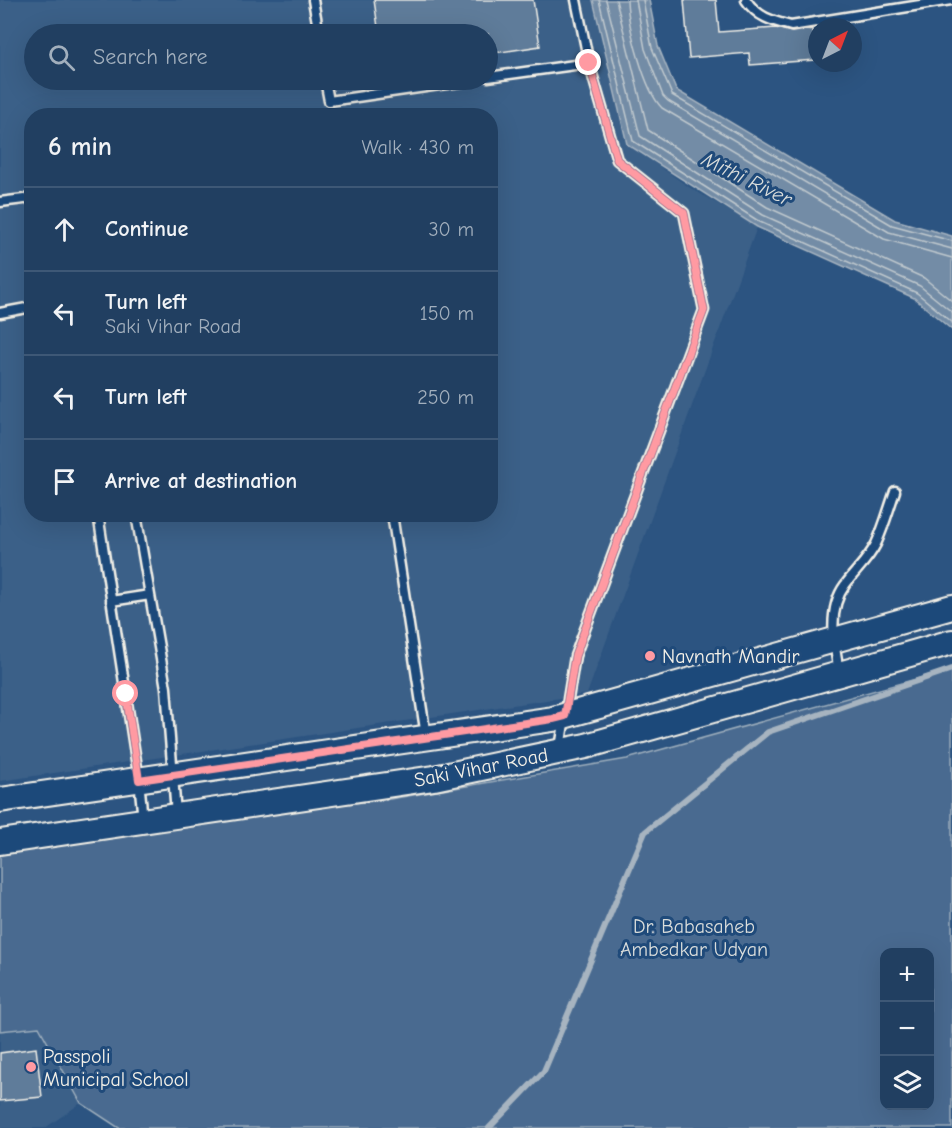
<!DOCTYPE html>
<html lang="en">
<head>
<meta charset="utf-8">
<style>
  body { margin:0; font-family:"Comic Neue",sans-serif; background:#2d4a6a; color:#f1f3f6 }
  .controls { position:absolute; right:18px; bottom:18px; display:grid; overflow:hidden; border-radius:12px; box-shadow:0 6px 24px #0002 }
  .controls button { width:54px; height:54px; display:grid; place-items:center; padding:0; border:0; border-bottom:2px solid #3e5876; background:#213f61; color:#f1f3f6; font:30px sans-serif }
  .compass { position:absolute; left:808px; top:18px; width:54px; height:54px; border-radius:50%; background:#213f61; box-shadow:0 6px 24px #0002; rotate:42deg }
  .stop { position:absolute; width:18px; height:18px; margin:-14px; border:4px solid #ff9aa2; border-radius:50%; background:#fff }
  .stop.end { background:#ff9aa2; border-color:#fff; box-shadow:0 2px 6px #0008 }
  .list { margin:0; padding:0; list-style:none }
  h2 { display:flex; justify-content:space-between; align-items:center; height:78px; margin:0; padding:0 24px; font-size:26px }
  h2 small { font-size:20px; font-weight:400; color:#a2afbd }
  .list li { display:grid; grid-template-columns:39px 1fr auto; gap:18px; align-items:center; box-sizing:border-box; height:84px; padding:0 24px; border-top:2px solid #3e5876 }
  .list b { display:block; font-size:22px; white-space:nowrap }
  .list p { margin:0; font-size:20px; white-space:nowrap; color:#a2afbd }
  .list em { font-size:20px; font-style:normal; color:#a2afbd }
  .icon { flex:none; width:33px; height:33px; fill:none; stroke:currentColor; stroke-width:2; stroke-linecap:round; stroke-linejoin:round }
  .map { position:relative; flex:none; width:952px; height:1128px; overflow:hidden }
  .search { position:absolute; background:#213f61; box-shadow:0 6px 24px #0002; left:24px; top:24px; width:474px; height:66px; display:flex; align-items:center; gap:15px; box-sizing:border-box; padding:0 21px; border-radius:33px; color:#a2afbd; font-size:22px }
  .panel { position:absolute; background:#213f61; box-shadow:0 6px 24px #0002; left:24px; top:108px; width:474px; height:414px; border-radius:24px }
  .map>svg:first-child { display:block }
  .built { fill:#3b6088; fill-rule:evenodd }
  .green { fill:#496b90; stroke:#9eaebc; stroke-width:1.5; fill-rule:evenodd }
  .water { fill:#738ca6; stroke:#a7b4c0; stroke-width:1.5 }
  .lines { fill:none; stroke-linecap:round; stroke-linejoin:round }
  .shore { stroke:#c0c9ce; stroke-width:1.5 }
  .stream { stroke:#a7b4c0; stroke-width:6 }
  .building { fill:#5e7b9a; stroke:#f4f1e8; stroke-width:1.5 }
  .lane-casing { stroke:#f4f1e8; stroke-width:13 }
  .secondary-casing { stroke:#f4f1e8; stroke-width:28 }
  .lane { stroke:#1f4a7a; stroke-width:8 }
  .secondary { stroke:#1f4a7a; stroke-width:24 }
  .route { stroke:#ff9aa2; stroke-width:8 }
  .poi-dot { fill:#ff9aa2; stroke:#1f4a7a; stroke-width:2 }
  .labels { text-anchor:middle; stroke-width:6; stroke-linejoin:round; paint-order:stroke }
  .poi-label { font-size:20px; fill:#f4f1e8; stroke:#1f4a7a; text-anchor:start }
  .street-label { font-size:20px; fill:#f4f1e8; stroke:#1f4a7a }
  .park-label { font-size:20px; fill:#dadddb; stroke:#1f4a7a }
  .water-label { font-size:21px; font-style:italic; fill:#dadddb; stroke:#1f4a7a }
</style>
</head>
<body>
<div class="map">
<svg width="952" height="1128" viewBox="0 0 952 1128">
  <rect width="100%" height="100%" fill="#2c5481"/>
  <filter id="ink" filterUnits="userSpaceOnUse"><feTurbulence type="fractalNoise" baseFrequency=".0167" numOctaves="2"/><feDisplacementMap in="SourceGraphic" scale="12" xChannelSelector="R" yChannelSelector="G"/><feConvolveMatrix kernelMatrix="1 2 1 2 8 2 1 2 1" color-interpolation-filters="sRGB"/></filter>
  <g filter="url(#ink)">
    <!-- built -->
    <path class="built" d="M0,0H593L627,144L689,187L757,227L587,694L0,781ZM34,34H488V80H34ZM32,116H490V514H32Z
      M39,1027L81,1103L45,1128H0V1031Z"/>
    <!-- green -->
    <path class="green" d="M952,669V1128H119L81,1103L39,1027L0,1031V839L384,800L627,759ZM884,952H930V1106H884Z"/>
    <!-- water -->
    <path class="water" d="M593,0H649L658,46L676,90L895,220L952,236V330L914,298L757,227L627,144Z"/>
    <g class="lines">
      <!-- shore -->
      <path class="shore" d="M599,0L633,141L760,222L917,293L952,322
        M606,0L640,136L763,215L920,286L952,312
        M616,0L648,130L767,207L924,278L952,301
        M627,0C628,26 644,90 662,108L884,239L952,258
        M636,0L645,49L663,96L668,101L889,232L952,249
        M643,0L652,48L672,95L892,225L952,241"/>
      <!-- stream -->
      <path class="stream" d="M489,1128L544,1071L645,832L768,732L952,669"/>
    </g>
    <!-- building -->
    <path class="building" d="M374,0H533L540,46L488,54V34H379Z
      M684,0H716L719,32L776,28L792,32L813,29L815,60L750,65L749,53L689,58Z
      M36,1048L42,1097L0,1101V1053Z"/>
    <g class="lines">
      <defs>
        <path id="lane" d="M313,0L319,34
          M746,0C757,17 772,21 791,26L951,0
          M488,77L589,63
          M325,80L329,101L474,80
          M0,202L32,198
          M0,313L32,307
          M98,514L139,780L143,820
          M136,514L166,688L176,814
          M392,514L426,736
          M111,601L150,595
          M839,671C834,644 827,609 845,585C855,571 868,560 876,544C884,527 889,508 895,491
          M560,748L575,656L704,310L684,213L617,160L589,63L576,0"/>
        <path id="secondary" d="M0,800L553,719L952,607
          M0,842L434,778L586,746L952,642"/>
      </defs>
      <!-- lane casing -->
      <use href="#lane" class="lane-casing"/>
      <!-- secondary casing -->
      <use href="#secondary" class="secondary-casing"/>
      <!-- lane -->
      <use href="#lane" class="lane"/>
      <!-- secondary -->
      <use href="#secondary" class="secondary"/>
    </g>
  </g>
  <g class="lines" filter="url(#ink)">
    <!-- route -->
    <path class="route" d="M126,694L139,780L553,719L565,716L575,656L704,310L684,213L617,160L589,63"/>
  </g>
  <!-- markers -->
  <g class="poi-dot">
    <circle cx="650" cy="656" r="6"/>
    <circle cx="31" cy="1067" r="6"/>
  </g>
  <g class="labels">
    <!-- poi labels -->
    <g class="poi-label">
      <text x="662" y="663">Navnath Mandir</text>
      <text x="43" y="1063">Passpoli<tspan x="43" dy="23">Municipal School</tspan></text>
    </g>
    <!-- street labels -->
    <g class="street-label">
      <text transform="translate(481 767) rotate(-11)" y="7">Saki Vihar Road</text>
    </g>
    <!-- park labels -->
    <g class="park-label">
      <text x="694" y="933">Dr. Babasaheb<tspan x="694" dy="23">Ambedkar Udyan</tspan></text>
    </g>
    <!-- water labels -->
    <g class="water-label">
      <text transform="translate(747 179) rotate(26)" y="7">Mithi River</text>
    </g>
  </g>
</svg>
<div class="controls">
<button>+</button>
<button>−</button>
<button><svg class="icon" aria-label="layers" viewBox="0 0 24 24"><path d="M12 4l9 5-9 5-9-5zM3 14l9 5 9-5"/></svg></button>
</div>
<svg class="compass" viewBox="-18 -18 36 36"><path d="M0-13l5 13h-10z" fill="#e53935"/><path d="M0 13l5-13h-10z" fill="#a2afbd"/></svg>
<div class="stop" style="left:126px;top:694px"></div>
<div class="stop end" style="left:589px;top:63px"></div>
<div class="search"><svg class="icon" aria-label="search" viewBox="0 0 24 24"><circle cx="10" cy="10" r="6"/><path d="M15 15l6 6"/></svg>Search here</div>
<section class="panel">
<h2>6 min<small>Walk · 430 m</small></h2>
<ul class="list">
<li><svg class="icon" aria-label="ahead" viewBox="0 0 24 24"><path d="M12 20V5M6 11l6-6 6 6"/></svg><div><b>Continue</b></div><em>30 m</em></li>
<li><svg class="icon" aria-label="left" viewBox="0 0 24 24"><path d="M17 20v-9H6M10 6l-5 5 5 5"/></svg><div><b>Turn left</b><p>Saki Vihar Road</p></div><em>150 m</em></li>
<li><svg class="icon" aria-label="left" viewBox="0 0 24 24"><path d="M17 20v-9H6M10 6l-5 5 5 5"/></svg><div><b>Turn left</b></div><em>250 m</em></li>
<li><svg class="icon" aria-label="arrive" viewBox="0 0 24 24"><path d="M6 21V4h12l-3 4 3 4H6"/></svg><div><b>Arrive at destination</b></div></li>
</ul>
</section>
</div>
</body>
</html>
